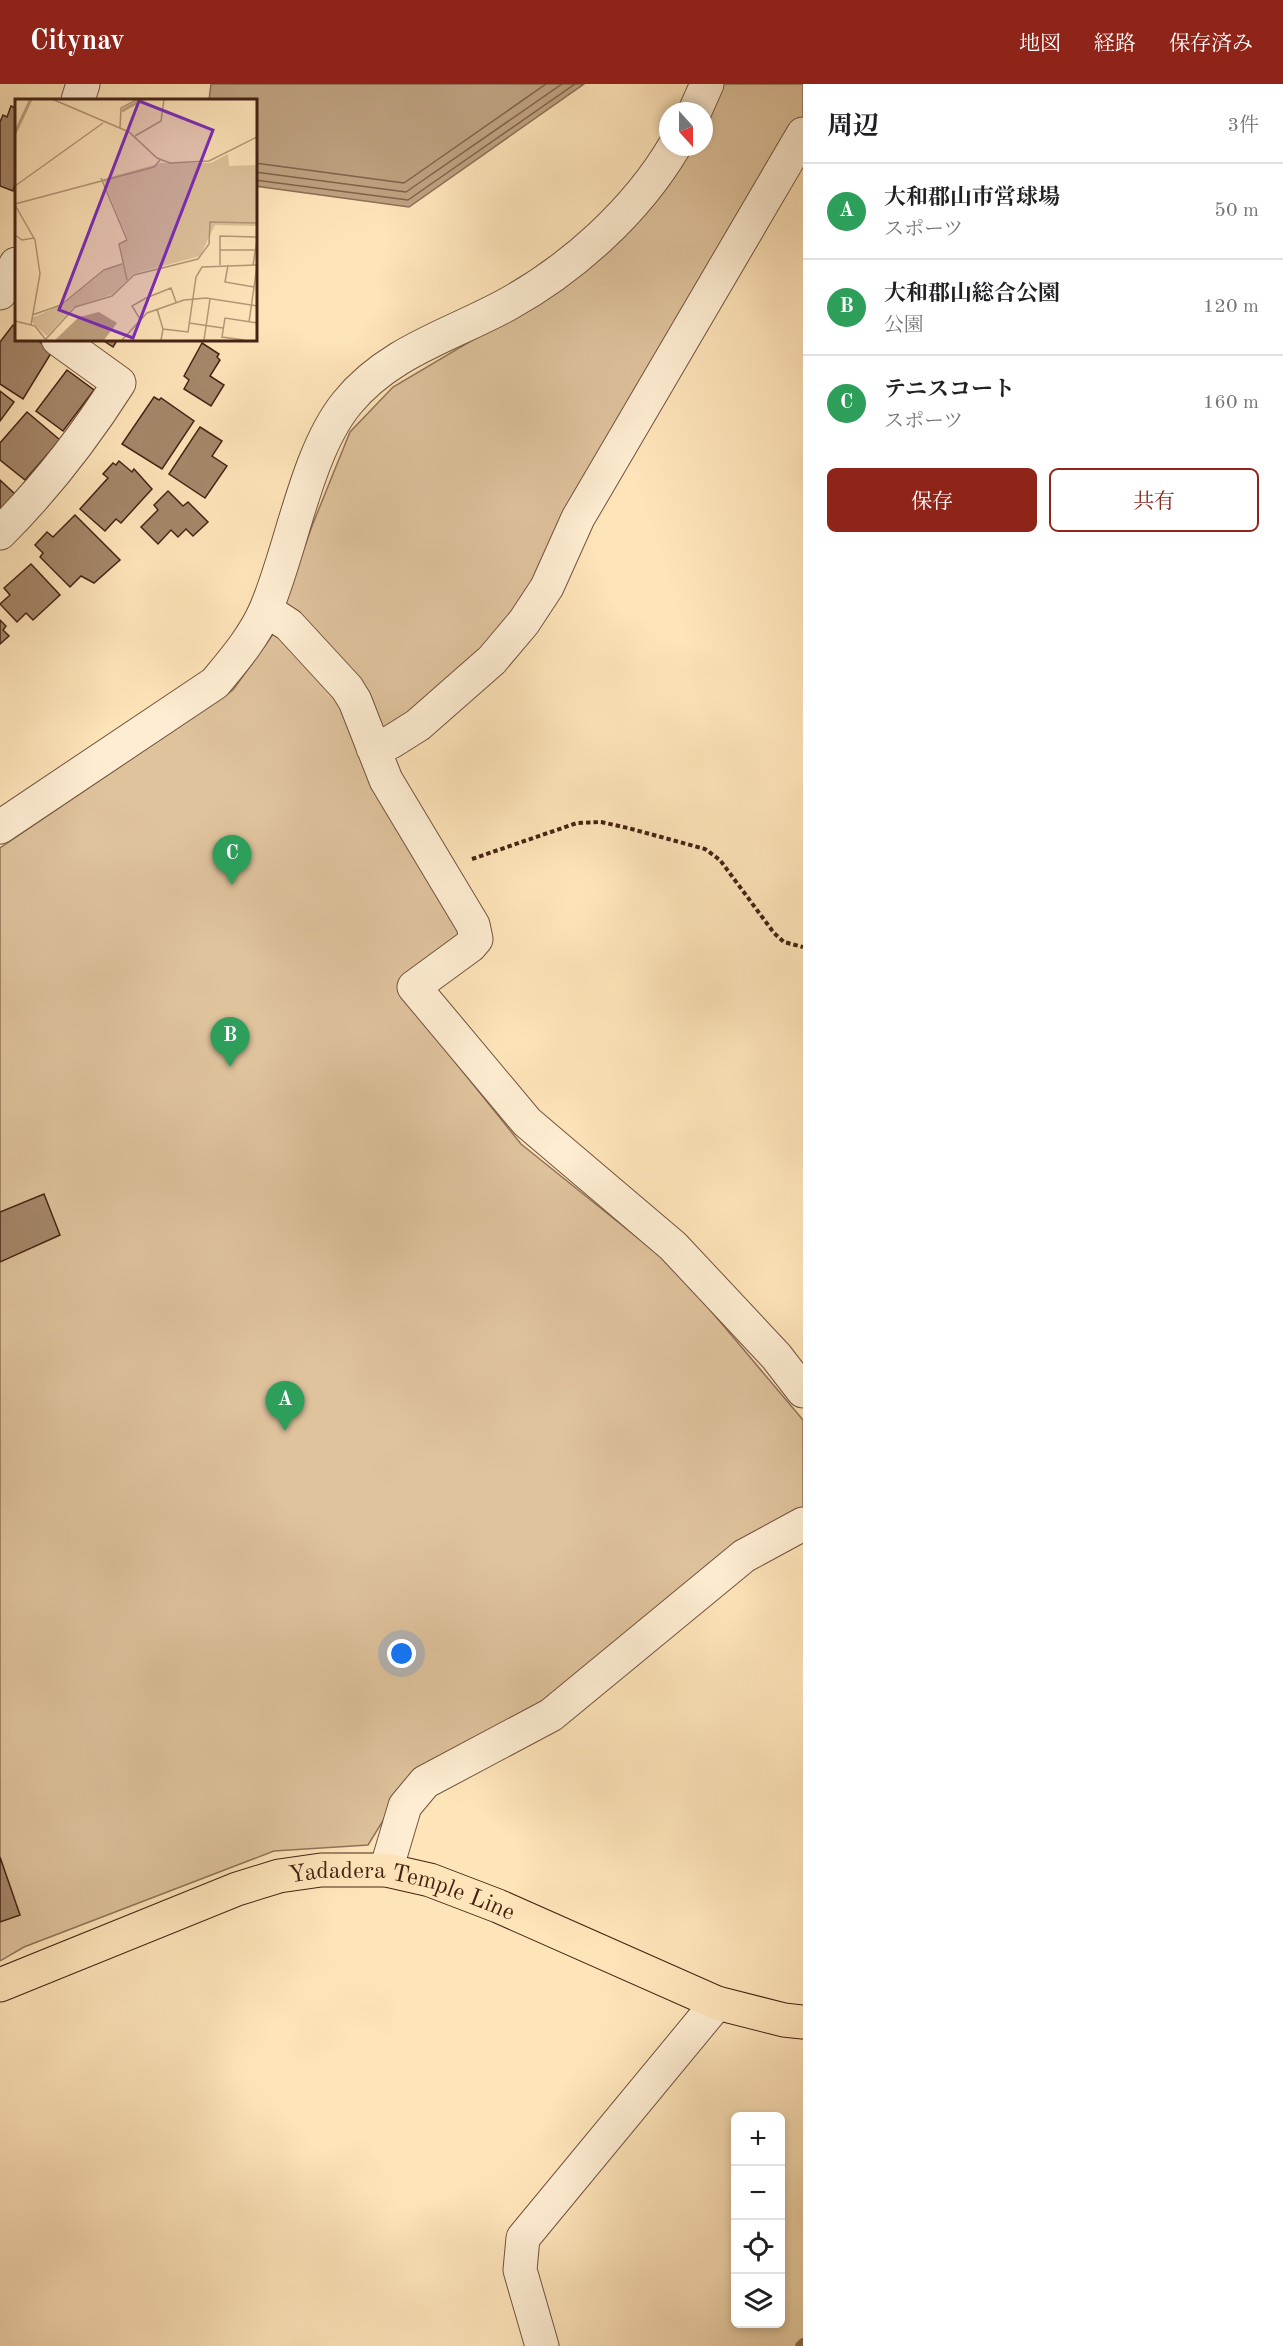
<!DOCTYPE html>
<html lang="ja">
<head>
<meta charset="utf-8">
<style>
  body { margin:0; font-family:"Old Standard TT","Noto Serif JP",serif; background:#f2f2f2; color:#202124 }
  .controls { position:absolute; right:18px; bottom:18px; display:grid; overflow:hidden; border-radius:9px; box-shadow:0 3px 9px #0003 }
  .controls button { width:54px; height:54px; display:grid; place-items:center; padding:0; border:0; border-bottom:2px solid #e0e0e0; background:#fff; color:#202124; font:30px sans-serif }
  .compass { position:absolute; left:659px; top:18px; width:54px; height:54px; border-radius:50%; background:#fff; box-shadow:0 3px 9px #0003; rotate:159deg }
  .you { position:absolute; left:402px; top:1570px; width:21px; height:21px; margin:-15px; border:4px solid #fff; border-radius:50%; background:#1a73e8; box-shadow:0 0 0 9px #1a73e833 }
  .badge { display:grid; place-items:center; width:39px; height:39px; border-radius:50%; background:#8f2418; color:#fff; font-size:20px; font-weight:700 }
  .pin { position:absolute; translate:-50% -50px; filter:drop-shadow(0 2px 3px #0008) }
  .pin::after { content:''; position:absolute; top:32px; width:21px; height:18px; background:inherit; clip-path:polygon(0 0,100% 0,50% 100%) }
  .list { margin:0; padding:0; list-style:none }
  h2 { display:flex; justify-content:space-between; align-items:center; height:78px; margin:0; padding:0 24px; font-size:26px }
  h2 small { font-size:20px; font-weight:400; color:#757577 }
  .list li { display:grid; grid-template-columns:39px 1fr auto; gap:18px; align-items:center; box-sizing:border-box; height:96px; padding:0 24px; border-top:2px solid #e0e0e0 }
  .list b { display:block; font-size:22px; white-space:nowrap }
  .list p { margin:0; font-size:20px; white-space:nowrap; color:#757577 }
  .list em { font-size:20px; font-style:normal; color:#757577 }
  .actions { display:flex; gap:12px; padding:18px 24px }
  .actions a { flex:1; padding:14px 0; border:2px solid #8f2418; border-radius:9px; text-align:center; font-size:21px; color:#8f2418 }
  .actions .main { background:#8f2418; color:#fff }
  .icon { flex:none; width:33px; height:33px; fill:none; stroke:currentColor; stroke-width:2; stroke-linecap:round; stroke-linejoin:round }
  .map { position:relative; flex:none; width:803px; height:2262px; overflow:hidden }
  header { display:flex; align-items:center; gap:36px; box-sizing:border-box; height:84px; padding:0 30px; background:#8f2418; color:#fff }
  header strong { font-size:28px }
  nav { display:flex; gap:33px; margin-inline-start:auto; font-size:21px }
  main { display:flex }
  aside { flex:1; background:#fff }
  .map>svg:first-child { display:block }
  .green { fill:#dfc39d; stroke:#927358; stroke-width:1.5 }
  .water { fill:#bfa281; stroke:#8e6f55; stroke-width:1.5 }
  .lines { fill:none; stroke-linecap:round; stroke-linejoin:round }
  .shore { stroke:#82624a; stroke-width:1.5 }
  .stream { stroke:#8e6f55; stroke-width:10 }
  .building { fill:#a5876a; stroke:#452314; stroke-width:1.5 }
  .minor-casing { stroke:#73533d; stroke-width:35 }
  .major-casing { stroke:#452314; stroke-width:35 }
  .path { stroke:#452314; stroke-width:4; stroke-dasharray:4.5 3; stroke-linecap:butt }
  .minor { stroke:#feedd2; stroke-width:33 }
  .major { stroke:#fee4b9; stroke-width:33 }
  .labels { text-anchor:middle; stroke-width:4.5; stroke-linejoin:round; paint-order:stroke }
  .street-label { font-size:24px; fill:#452314; stroke:#feedd2 }
  .inset-river { fill:none; stroke:#bfa281; stroke-width:3 }
  .inset-road { fill:none; stroke:#b49777; stroke-width:1.5 }
  .view { fill:#7b2cbf; fill-opacity:0.15; stroke:#7b2cbf; stroke-width:3 }
  .inset-edge { fill:none; stroke:#452314; stroke-width:3 }
</style>
</head>
<body>
<header>
<strong>Citynav</strong>
<nav><a>地図</a><a>経路</a><a>保存済み</a></nav>
</header>
<main>
<div class="map">
<svg width="803" height="2262" viewBox="0 0 803 2262">
  <rect width="100%" height="100%" fill="#fee4b9"/>
  <filter id="stains"><feTurbulence type="fractalNoise" baseFrequency=".00333" numOctaves="4"/><feColorMatrix values="0 0 0 0 .2 0 0 0 0 .09 0 0 0 0 .02 0 0 0 .5 -.17"/></filter>
  <radialGradient id="worn" r=".72"><stop offset=".6" stop-color="#630" stop-opacity="0"/><stop offset="1" stop-color="#630" stop-opacity=".3"/></radialGradient>
  <!-- green -->
  <path class="green" d="M719,0H803V49L491,567L364,676L465,853L398,907L521,1060L674,1183L803,1336V1429L548,1617L407,1698L368,1761L274,1767L24,1863L0,1877V764L233,606L274,549L312,442L350,348L393,303L574,196L690,63H704V33Z"/>
  <!-- water -->
  <path class="water" d="M211,0H584L409,123L255,102V16H209Z"/>
  <g class="lines">
    <!-- shore -->
    <path class="shore" d="M255,79L404,99L546,0
      M255,88L406,108L562,0
      M255,96L408,116L575,0"/>
    <!-- stream -->
    <path class="stream" d="M800,2262L803,2259"/>
  </g>
  <!-- building -->
  <path class="building" d="M11,22L16,24V96L13,107L0,102V38L3,31L7,33Z
    M13,241L16,243V255H35L53,266L23,315L0,300V258Z
    M101,255H118L113,263Z
    M202,259L219,270L217,273L220,276L210,292L224,301L211,322L184,305L189,296L184,292Z
    M67,286L94,306L63,347L36,327Z
    M0,307L14,318L0,337Z
    M154,313L159,316L161,314L194,337L162,385L122,360Z
    M27,328L60,356L25,396L0,376V359Z
    M200,343L222,357L212,372L227,382L205,414L169,390Z
    M119,377L132,388L134,385L152,405L121,439L116,435L105,447L80,425L108,394L103,390L113,379L116,381Z
    M0,396L15,410L0,427Z
    M168,407L183,422L188,418L208,438L193,452L186,445L178,453L171,446L158,460L141,443L158,426L154,421Z
    M75,431L120,476L94,499L81,492L70,503L40,473L43,469L35,461L47,448L53,453Z
    M31,480L60,511L33,536L26,529L17,538L0,520L10,511L4,504Z
    M0,536L6,542L3,546L9,552L0,560Z
    M44,1110L60,1151L0,1178V1128Z
    M0,1773L20,1831L0,1838Z"/>
  <g class="lines">
    <defs>
      <path id="minor" d="M78,16L83,0
        M695,27L707,0
        M0,209L16,180
        M0,449C46,403 84,354 119,299L58,255
        M266,526L289,541L347,604L355,617L386,696L473,841L476,855L470,862L414,903L527,1038L673,1162L776,1272L803,1307
        M373,664L391,658L418,641L492,576L524,538L547,503L578,434L803,50
        M0,743L215,599C234,576 254,553 266,525C292,464 306,369 347,319C389,267 452,251 508,220C573,184 636,127 674,63
        M386,1786L405,1722L425,1698L551,1631L744,1472L803,1440
        M542,2262L520,2186L523,2154L717,1919"/>
      <g id="major">
        <path id="s1" d="M0,1901L237,1805L279,1792L321,1786H386L430,1796L498,1822L717,1919L784,1936L803,1938"/>
      </g>
    </defs>
    <!-- minor casing -->
    <use href="#minor" class="minor-casing"/>
    <!-- major casing -->
    <use href="#major" class="major-casing"/>
    <!-- path -->
    <path class="path" d="M472,775L577,739L601,738L628,744L705,765L720,776L774,849L784,858L803,863"/>
    <!-- minor -->
    <use href="#minor" class="minor"/>
    <!-- major -->
    <use href="#major" class="major"/>
  </g>
  <g class="labels">
    <!-- street labels -->
    <g class="street-label">
      <text dy="8" stroke="none"><textPath href="#s1" startOffset="426">Yadadera Temple Line</textPath></text>
    </g>
  </g>
  <!-- overview -->
  <g transform="translate(15 15)">
    <rect width="242" height="242" fill="#fee4b9"/>
    <path d="M213,55L214,67L241,66V127L200,126L185,157L118,175L98,195L58,208L32,237L17,223V219L49,205L93,169L108,164L105,144L113,141L88,80L146,64H196Z" fill="#dfc39d"/>
    <path d="M84,213L102,224L89,241H40L64,218Z" fill="#bfa281"/>
    <path class="inset-river" d="M107,12L128,0M0,34L16,0"/>
    <path class="inset-road" d="M37,0L114,33L142,59L155,64L194,62L242,38M105,29L106,9L123,0M120,37L146,22L149,0M86,79L112,141L104,145L112,181M0,87L88,24M0,105L139,68L145,61M0,106L20,141L25,175L16,226M0,136L7,141L19,139M205,151H240M205,166V137L242,138M213,166L210,183L239,188M238,166L242,141M142,210L148,230L146,241M17,216L46,206L89,171L107,165M125,220L117,207L131,199L156,189L161,203M0,222L20,227L31,241M234,223L242,167M174,224L208,229M148,230L173,233L181,178L187,168L242,166M31,240L60,208L97,197L119,176L183,160L194,145L195,123L242,124M107,241L132,214L169,201L191,199L242,207M189,241L195,200M229,241L207,238L210,219L242,224"/>
    <path class="view" d="M124,2L198,31L118,239L44,211Z"/>
    <rect width="242" height="242" class="inset-edge"/>
  </g>
  <rect width="100%" height="100%" filter="url(#stains)"/>
  <rect width="100%" height="100%" fill="url(#worn)"/>
</svg>
<div class="controls">
<button>+</button>
<button>−</button>
<button><svg class="icon" aria-label="locate" viewBox="0 0 24 24"><circle cx="12" cy="12" r="6"/><path d="M12 2v4M12 18v4M2 12h4M18 12h4"/></svg></button>
<button><svg class="icon" aria-label="layers" viewBox="0 0 24 24"><path d="M12 4l9 5-9 5-9-5zM3 14l9 5 9-5"/></svg></button>
</div>
<svg class="compass" viewBox="-18 -18 36 36"><path d="M0-13l5 13h-10z" fill="#e53935"/><path d="M0 13l5-13h-10z" fill="#757577"/></svg>
<div class="you"></div>
<div class="pin badge" style="left:285px;top:1347px;background:#2e9e5b">A</div>
<div class="pin badge" style="left:230px;top:983px;background:#2e9e5b">B</div>
<div class="pin badge" style="left:232px;top:801px;background:#2e9e5b">C</div>
</div>
<aside>
<h2>周辺<small>3件</small></h2>
<ul class="list">
<li><span class="badge" style="background:#2e9e5b">A</span><div><b>大和郡山市営球場</b><p>スポーツ</p></div><em>50 m</em></li>
<li><span class="badge" style="background:#2e9e5b">B</span><div><b>大和郡山総合公園</b><p>公園</p></div><em>120 m</em></li>
<li><span class="badge" style="background:#2e9e5b">C</span><div><b>テニスコート</b><p>スポーツ</p></div><em>160 m</em></li>
</ul>
<div class="actions"><a class="main">保存</a><a>共有</a></div>
</aside>
</main>
</body>
</html>
